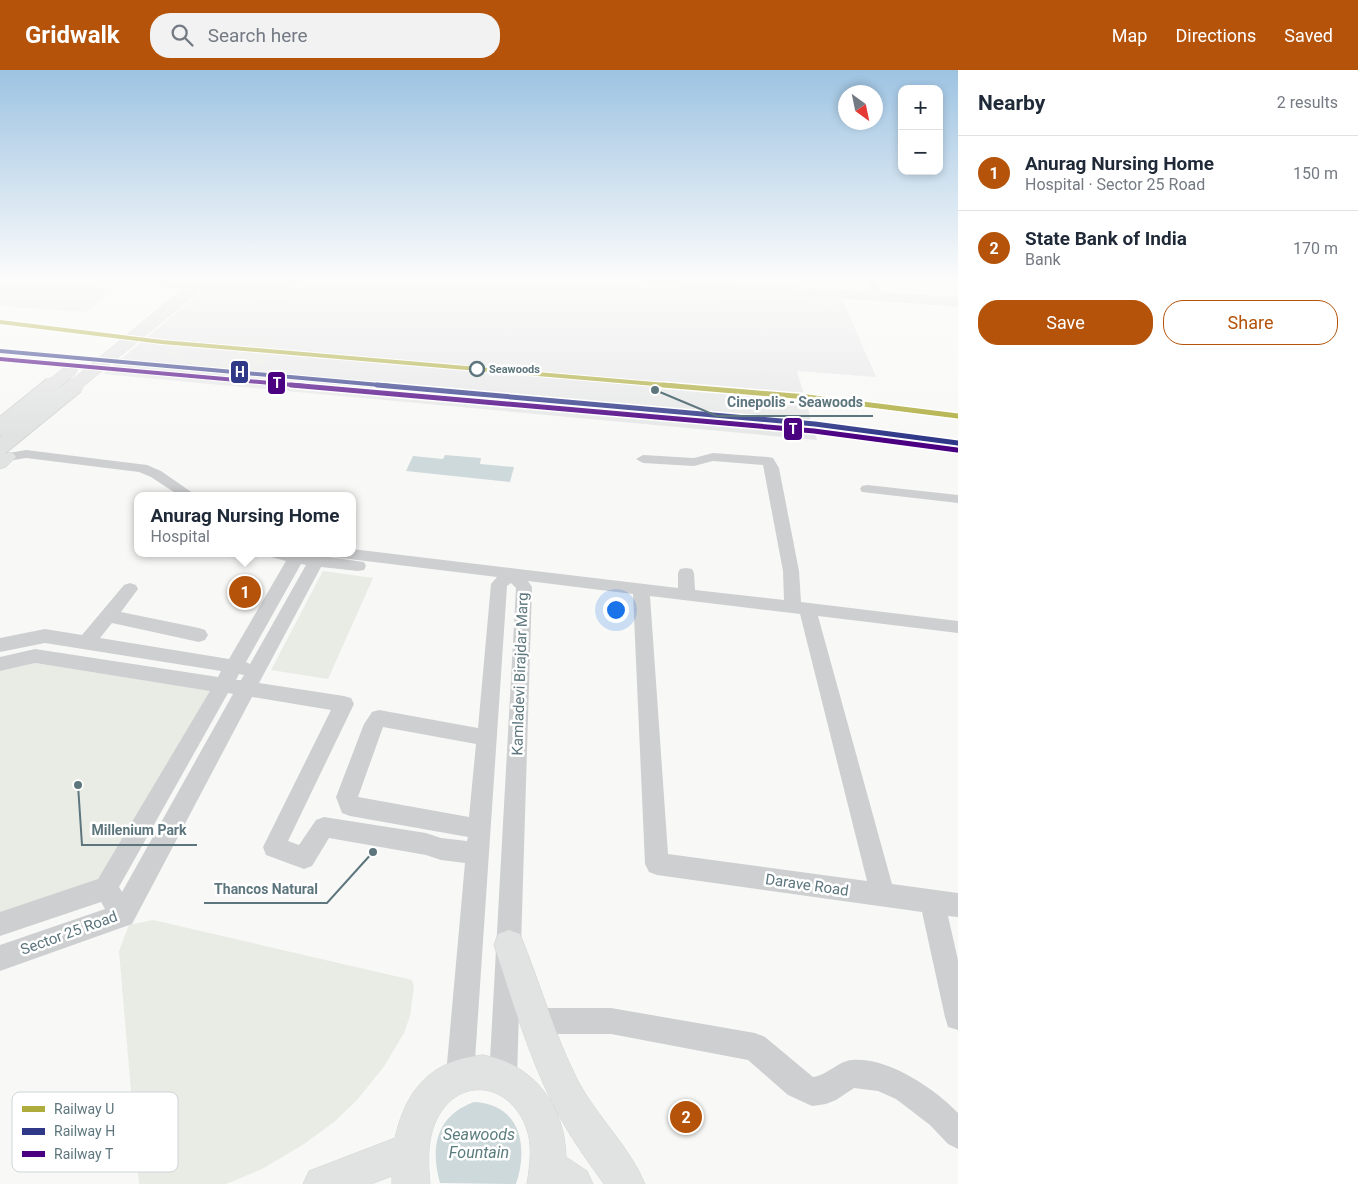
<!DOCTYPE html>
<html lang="en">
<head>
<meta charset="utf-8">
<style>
  body { margin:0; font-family:Roboto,sans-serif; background:#f2f2f3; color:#1f2937 }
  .controls { position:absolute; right:15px; top:15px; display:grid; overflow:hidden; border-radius:10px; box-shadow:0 2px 8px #0003 }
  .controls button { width:45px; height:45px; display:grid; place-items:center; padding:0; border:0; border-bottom:1px solid #e0e1e3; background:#fff; color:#1f2937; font:25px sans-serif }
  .compass { position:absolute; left:838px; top:15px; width:45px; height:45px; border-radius:50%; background:#fff; box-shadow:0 2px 8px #0003; rotate:147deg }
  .you { position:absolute; left:615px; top:539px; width:18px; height:18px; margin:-12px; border:4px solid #fff; border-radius:50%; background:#1a73e8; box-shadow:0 0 0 8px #1a73e833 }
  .badge { display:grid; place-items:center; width:32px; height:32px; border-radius:50%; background:#b45309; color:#fff; font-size:16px; font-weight:700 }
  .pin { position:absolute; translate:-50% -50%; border:2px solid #fff; box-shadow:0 1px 5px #0006 }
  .popup { position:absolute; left:134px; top:422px; width:222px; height:65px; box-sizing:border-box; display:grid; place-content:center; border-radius:10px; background:#fff; filter:drop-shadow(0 1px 4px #0005); font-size:16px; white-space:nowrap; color:#747a83 }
  .popup b { font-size:19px; color:#1f2937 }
  .popup::after { content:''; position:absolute; left:50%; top:100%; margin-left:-10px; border:10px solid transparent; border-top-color:#fff }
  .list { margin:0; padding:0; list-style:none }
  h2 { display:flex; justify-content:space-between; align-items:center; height:65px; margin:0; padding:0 20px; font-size:21px }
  h2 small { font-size:16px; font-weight:400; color:#747a83 }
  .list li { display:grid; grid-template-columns:32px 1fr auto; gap:15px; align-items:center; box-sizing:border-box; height:75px; padding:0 20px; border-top:1px solid #e0e1e3 }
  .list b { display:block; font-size:19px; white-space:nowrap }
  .list p { margin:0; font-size:16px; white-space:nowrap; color:#747a83 }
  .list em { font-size:16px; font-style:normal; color:#747a83 }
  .actions { display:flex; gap:10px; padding:15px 20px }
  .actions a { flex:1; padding:11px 0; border:1px solid #b45309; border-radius:20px; text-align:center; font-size:18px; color:#b45309 }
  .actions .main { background:#b45309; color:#fff }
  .icon { flex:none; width:28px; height:28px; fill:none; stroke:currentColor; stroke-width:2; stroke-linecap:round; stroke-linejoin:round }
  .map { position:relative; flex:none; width:958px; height:1114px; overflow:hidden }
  header { display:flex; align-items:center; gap:30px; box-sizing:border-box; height:70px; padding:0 25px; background:#b45309; color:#fff }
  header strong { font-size:24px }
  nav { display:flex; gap:28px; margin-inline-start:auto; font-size:18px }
  .search { width:350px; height:45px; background:#f2f2f3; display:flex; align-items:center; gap:12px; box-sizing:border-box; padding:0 18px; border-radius:20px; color:#747a83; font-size:19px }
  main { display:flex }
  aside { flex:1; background:#fff }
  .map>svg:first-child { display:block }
  .built { fill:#e6e8e7 }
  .green { fill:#e9ebe5; fill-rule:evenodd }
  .water { fill:#cdd9da }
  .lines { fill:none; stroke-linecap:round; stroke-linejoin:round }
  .major-casing { stroke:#d3d5d5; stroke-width:1 }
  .minor { fill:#cecfd0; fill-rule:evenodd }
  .major { fill:#e1e2e2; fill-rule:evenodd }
  .major-bridge-far1-casing { stroke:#d3d5d5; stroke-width:13; stroke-linecap:butt }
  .major-bridge-casing { stroke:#d3d5d5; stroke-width:18; stroke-linecap:butt }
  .major-bridge-far1 { stroke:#e1e2e2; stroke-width:12 }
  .major-bridge { stroke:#e1e2e2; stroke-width:16 }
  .rail-1-far1-casing { stroke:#fff; stroke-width:6 }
  .rail-1-casing { stroke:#fff; stroke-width:8 }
  .rail-2-far1-casing { stroke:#fff; stroke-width:6 }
  .rail-2-casing { stroke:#fff; stroke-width:8 }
  .rail-3-far1-casing { stroke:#fff; stroke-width:6 }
  .rail-3-casing { stroke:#fff; stroke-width:8 }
  .rail-1-far1 { stroke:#aeac3d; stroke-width:4 }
  .rail-1 { stroke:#aeac3d; stroke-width:5 }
  .rail-2-far1 { stroke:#303888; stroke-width:4 }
  .rail-2 { stroke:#303888; stroke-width:5 }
  .rail-3-far1 { stroke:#4b0082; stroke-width:4 }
  .rail-3 { stroke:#4b0082; stroke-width:5 }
  .stop-dot { fill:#fff; stroke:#5d767e; stroke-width:2.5 }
  .labels { text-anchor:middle; stroke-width:5; stroke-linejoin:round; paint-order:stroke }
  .far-stop-label { font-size:11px; font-weight:bold; fill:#5d767e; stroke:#fff; text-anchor:start }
  .near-street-label { font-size:15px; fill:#5d767e; stroke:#fff }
  .near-water-label { font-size:16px; font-style:italic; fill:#5b7c7e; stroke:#fff }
  .key { fill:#fff; stroke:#ced6d8; stroke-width:1 }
  .key-label { font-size:14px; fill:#5d767e }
  .leader { fill:none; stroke:#5d767e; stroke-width:2 }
  .callout-dot { fill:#5d767e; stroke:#fff; stroke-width:2 }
  .callout-label { font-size:14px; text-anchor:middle; font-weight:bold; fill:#5d767e; stroke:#fff; stroke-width:5; stroke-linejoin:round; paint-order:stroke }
  .line-badge { stroke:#fff; stroke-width:2 }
  .badge-label { font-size:14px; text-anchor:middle; font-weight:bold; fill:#fff }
</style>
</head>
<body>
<header>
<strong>Gridwalk</strong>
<div class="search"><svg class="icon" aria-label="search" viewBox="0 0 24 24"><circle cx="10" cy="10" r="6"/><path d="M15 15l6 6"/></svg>Search here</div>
<nav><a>Map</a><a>Directions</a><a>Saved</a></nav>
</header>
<main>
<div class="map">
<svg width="958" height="1114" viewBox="0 0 958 1114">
  <rect width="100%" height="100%" fill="#f8f8f7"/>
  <!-- built -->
  <path class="built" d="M297,211H650L840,224L876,307L797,301L817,370L103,304L208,216H270Z"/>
  <!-- green -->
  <path class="green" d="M5,211H13L119,217L86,242L0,236V214Z
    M307,211H363L273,230L251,229L270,218Z
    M483,211H623L667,214V224Z
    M682,215L831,225L835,236L682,225Z
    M264,269L275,274C276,280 272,283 269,288C262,295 256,300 246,301C230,304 177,293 168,281C177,268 246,270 264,269ZM226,273H235L239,278C228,303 192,293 173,281L183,277Z
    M323,501L373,508L328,609L271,600Z
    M34,593L211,621L101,810L0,843V601Z
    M153,850L412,910L414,916L410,946L404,963L383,998L356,1031L334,1052L304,1074L262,1099L226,1114H139L119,881L129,855Z"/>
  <!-- water -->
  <path class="water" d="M445,385L481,388L480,394L514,397L510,412L406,401L413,386L443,389Z
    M474,1032C520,1034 529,1076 516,1114L440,1113C430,1077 436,1046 474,1032Z"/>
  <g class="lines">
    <defs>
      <path id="major" d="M142,211H171L222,214L303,211L301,213C258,224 212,222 168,217C160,216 148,217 142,211Z
        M645,211H694L958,228V236L651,214Z
        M8,382L14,384L16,387L6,397L0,399V385Z
        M509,860L520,864C540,913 554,964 578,1011C597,1047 630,1077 645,1114H604C586,1089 568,1064 554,1036C528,985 512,929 494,875L498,864Z
        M483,985C534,994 565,1036 566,1087L587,1101L593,1114H527C530,1096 533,1074 526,1057C508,1010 455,1006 435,1053C427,1072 428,1094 430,1114H392V1106L371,1114H303L309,1101L395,1068C406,1019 431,990 483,985Z"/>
    </defs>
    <!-- major casing -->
    <use href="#major" class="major-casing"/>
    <!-- minor -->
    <path class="minor" d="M831,211H863C856,216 838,216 831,211Z
      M867,211H875L884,227L882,229H876Z
      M26,380L147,395L161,401L197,426H180L151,407L139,402L26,388L8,391L1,387L3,384Z
      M713,383L768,387L773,388L779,398L799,501L801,532L958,551V563L818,546L892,814L958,823V847L948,846L958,890V960L948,957L945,947L922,842L657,805L649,802L645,794L633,524L528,511L532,517L517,1007L513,1017L503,1021L493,1017L489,1007L516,518L511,513L507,516L474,1005L470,1015L460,1019L450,1015L446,1005L465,793L441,790L426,785L329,768L312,796L304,799L266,785L263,777L331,640L252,627L132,854L0,901V875L105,839L101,832L0,866V842L98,809L210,621L35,593L0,601V587L35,579L218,607L221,601L45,573L0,582V568L45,559L82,565L124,515L130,513L136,515L138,519L121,542L199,558L205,560L208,565L205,570L199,572L112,553L100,568L229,589L286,491L271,487L269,483H321L322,486L364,492L366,496L364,500L358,501L321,497L259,613L344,626L351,628L354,634L288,771L299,775L316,750L324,747L426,763L441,768L467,771L468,767L350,746L342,743L336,727L364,654L372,642L379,640L478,658L491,514L497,507L341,488L335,487L333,483H352V479L678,518V503L680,499L686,498L692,499L694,503L695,520L784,530L783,501L763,395L713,391L694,396L643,393L636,389L643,385L694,388ZM301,494L306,495L250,594L246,592ZM650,526L800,544L867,811L668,784ZM239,604L244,605L241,610H236ZM228,623L233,624L122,822L119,817ZM383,657L476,674L469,747L358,727Z
      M867,415L958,425V433L862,422L860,419L862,416Z
      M536,938H611L755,963L765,967L813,1007C828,1005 838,991 852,990C888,987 934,1018 958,1043V1079L948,1074L930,1055L896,1029L878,1021L854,1018L836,1030L826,1034L812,1036L788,1025L748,990L611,964H536L526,961L523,951L526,941Z"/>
    <!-- major -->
    <use href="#major" class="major"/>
    <defs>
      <path id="major-bridge-far1" d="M51,316L72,299
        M74,316L202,211"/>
      <path id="major-bridge" d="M0,357L52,315
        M0,377L76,315"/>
    </defs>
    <!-- major-bridge-far1 casing -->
    <use href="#major-bridge-far1" class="major-bridge-far1-casing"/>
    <!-- major-bridge casing -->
    <use href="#major-bridge" class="major-bridge-casing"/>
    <!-- major-bridge-far1 -->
    <use href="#major-bridge-far1" class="major-bridge-far1"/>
    <!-- major-bridge -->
    <use href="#major-bridge" class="major-bridge"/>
    <defs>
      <path id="rail-1-far1" d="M0,252L162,272L678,316"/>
      <path id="rail-1" d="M663,315L807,327L958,346"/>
      <path id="rail-2-far1" d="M0,281L391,316"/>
      <path id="rail-2" d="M377,315L815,354L958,373"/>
      <path id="rail-3-far1" d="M0,289L305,316"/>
      <path id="rail-3" d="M291,315L814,361L957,380"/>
    </defs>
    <!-- rail-1-far1 casing -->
    <use href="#rail-1-far1" class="rail-1-far1-casing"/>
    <!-- rail-1 casing -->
    <use href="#rail-1" class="rail-1-casing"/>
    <!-- rail-2-far1 casing -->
    <use href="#rail-2-far1" class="rail-2-far1-casing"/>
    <!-- rail-2 casing -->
    <use href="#rail-2" class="rail-2-casing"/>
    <!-- rail-3-far1 casing -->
    <use href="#rail-3-far1" class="rail-3-far1-casing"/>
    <!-- rail-3 casing -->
    <use href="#rail-3" class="rail-3-casing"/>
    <!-- rail-1-far1 -->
    <use href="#rail-1-far1" class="rail-1-far1"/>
    <!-- rail-1 -->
    <use href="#rail-1" class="rail-1"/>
    <!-- rail-2-far1 -->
    <use href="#rail-2-far1" class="rail-2-far1"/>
    <!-- rail-2 -->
    <use href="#rail-2" class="rail-2"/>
    <!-- rail-3-far1 -->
    <use href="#rail-3-far1" class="rail-3-far1"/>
    <!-- rail-3 -->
    <use href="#rail-3" class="rail-3"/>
  </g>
  <!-- sky -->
  <linearGradient id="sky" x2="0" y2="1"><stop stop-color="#9dc3e2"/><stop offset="0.57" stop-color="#fcfcfb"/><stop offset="1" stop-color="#fcfcfb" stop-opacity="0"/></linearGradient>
  <rect width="958" height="367" fill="url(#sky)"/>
  <!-- markers -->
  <circle class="stop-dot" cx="477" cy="299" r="7"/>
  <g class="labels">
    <!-- far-stop labels -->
    <g class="far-stop-label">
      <text x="489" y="303">Seawoods</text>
    </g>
    <!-- near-street labels -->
    <g class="near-street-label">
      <text transform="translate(520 604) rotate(-88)" y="5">Kamladevi Birajdar Marg</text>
      <text transform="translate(807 815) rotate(8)" y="5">Darave Road</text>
      <text transform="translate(69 863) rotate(-20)" y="5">Sector 25 Road</text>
    </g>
    <!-- near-water labels -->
    <g class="near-water-label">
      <text x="479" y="1070">Seawoods<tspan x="479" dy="18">Fountain</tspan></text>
    </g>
  </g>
  <!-- legend -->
  <rect x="12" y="1022" width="166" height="80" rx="8" class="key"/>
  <rect x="22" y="1036" width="23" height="6" fill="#aeac3d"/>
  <rect x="22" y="1058" width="23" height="7" fill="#303888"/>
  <rect x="22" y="1081" width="23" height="6" fill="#4b0082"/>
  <g class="key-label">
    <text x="54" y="1044">Railway U</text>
    <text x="54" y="1066">Railway H</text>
    <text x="54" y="1089">Railway T</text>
  </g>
  <!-- callouts -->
  <path class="leader" d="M655 320L717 346H873M78 715L82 775H197M373 782L327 833H204"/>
  <g class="callout-dot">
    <circle cx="655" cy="320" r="5"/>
    <circle cx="78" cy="715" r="5"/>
    <circle cx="373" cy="782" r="5"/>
  </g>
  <g class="callout-label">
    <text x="795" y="337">Cinepolis - Seawoods</text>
    <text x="139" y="765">Millenium Park</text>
    <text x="266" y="824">Thancos Natural</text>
  </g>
  <g class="line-badge">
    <rect x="230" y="290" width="19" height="24" rx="5" fill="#303888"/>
    <rect x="267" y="301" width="19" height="24" rx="5" fill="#4b0082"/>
    <rect x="783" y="347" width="20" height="24" rx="5" fill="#4b0082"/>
  </g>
  <g class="badge-label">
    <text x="240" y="307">H</text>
    <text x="277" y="318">T</text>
    <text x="793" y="364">T</text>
  </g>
</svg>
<div class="controls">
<button>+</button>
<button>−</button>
</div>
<svg class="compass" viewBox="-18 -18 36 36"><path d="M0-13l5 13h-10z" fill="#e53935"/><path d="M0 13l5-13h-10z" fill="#747a83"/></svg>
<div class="you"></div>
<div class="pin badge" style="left:245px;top:522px">1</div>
<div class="popup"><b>Anurag Nursing Home</b>Hospital</div>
<div class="pin badge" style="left:686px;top:1047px">2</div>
</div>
<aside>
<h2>Nearby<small>2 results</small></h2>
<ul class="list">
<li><span class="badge">1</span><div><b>Anurag Nursing Home</b><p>Hospital · Sector 25 Road</p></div><em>150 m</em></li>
<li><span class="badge">2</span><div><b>State Bank of India</b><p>Bank</p></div><em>170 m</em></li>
</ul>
<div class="actions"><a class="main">Save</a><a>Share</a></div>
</aside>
</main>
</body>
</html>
